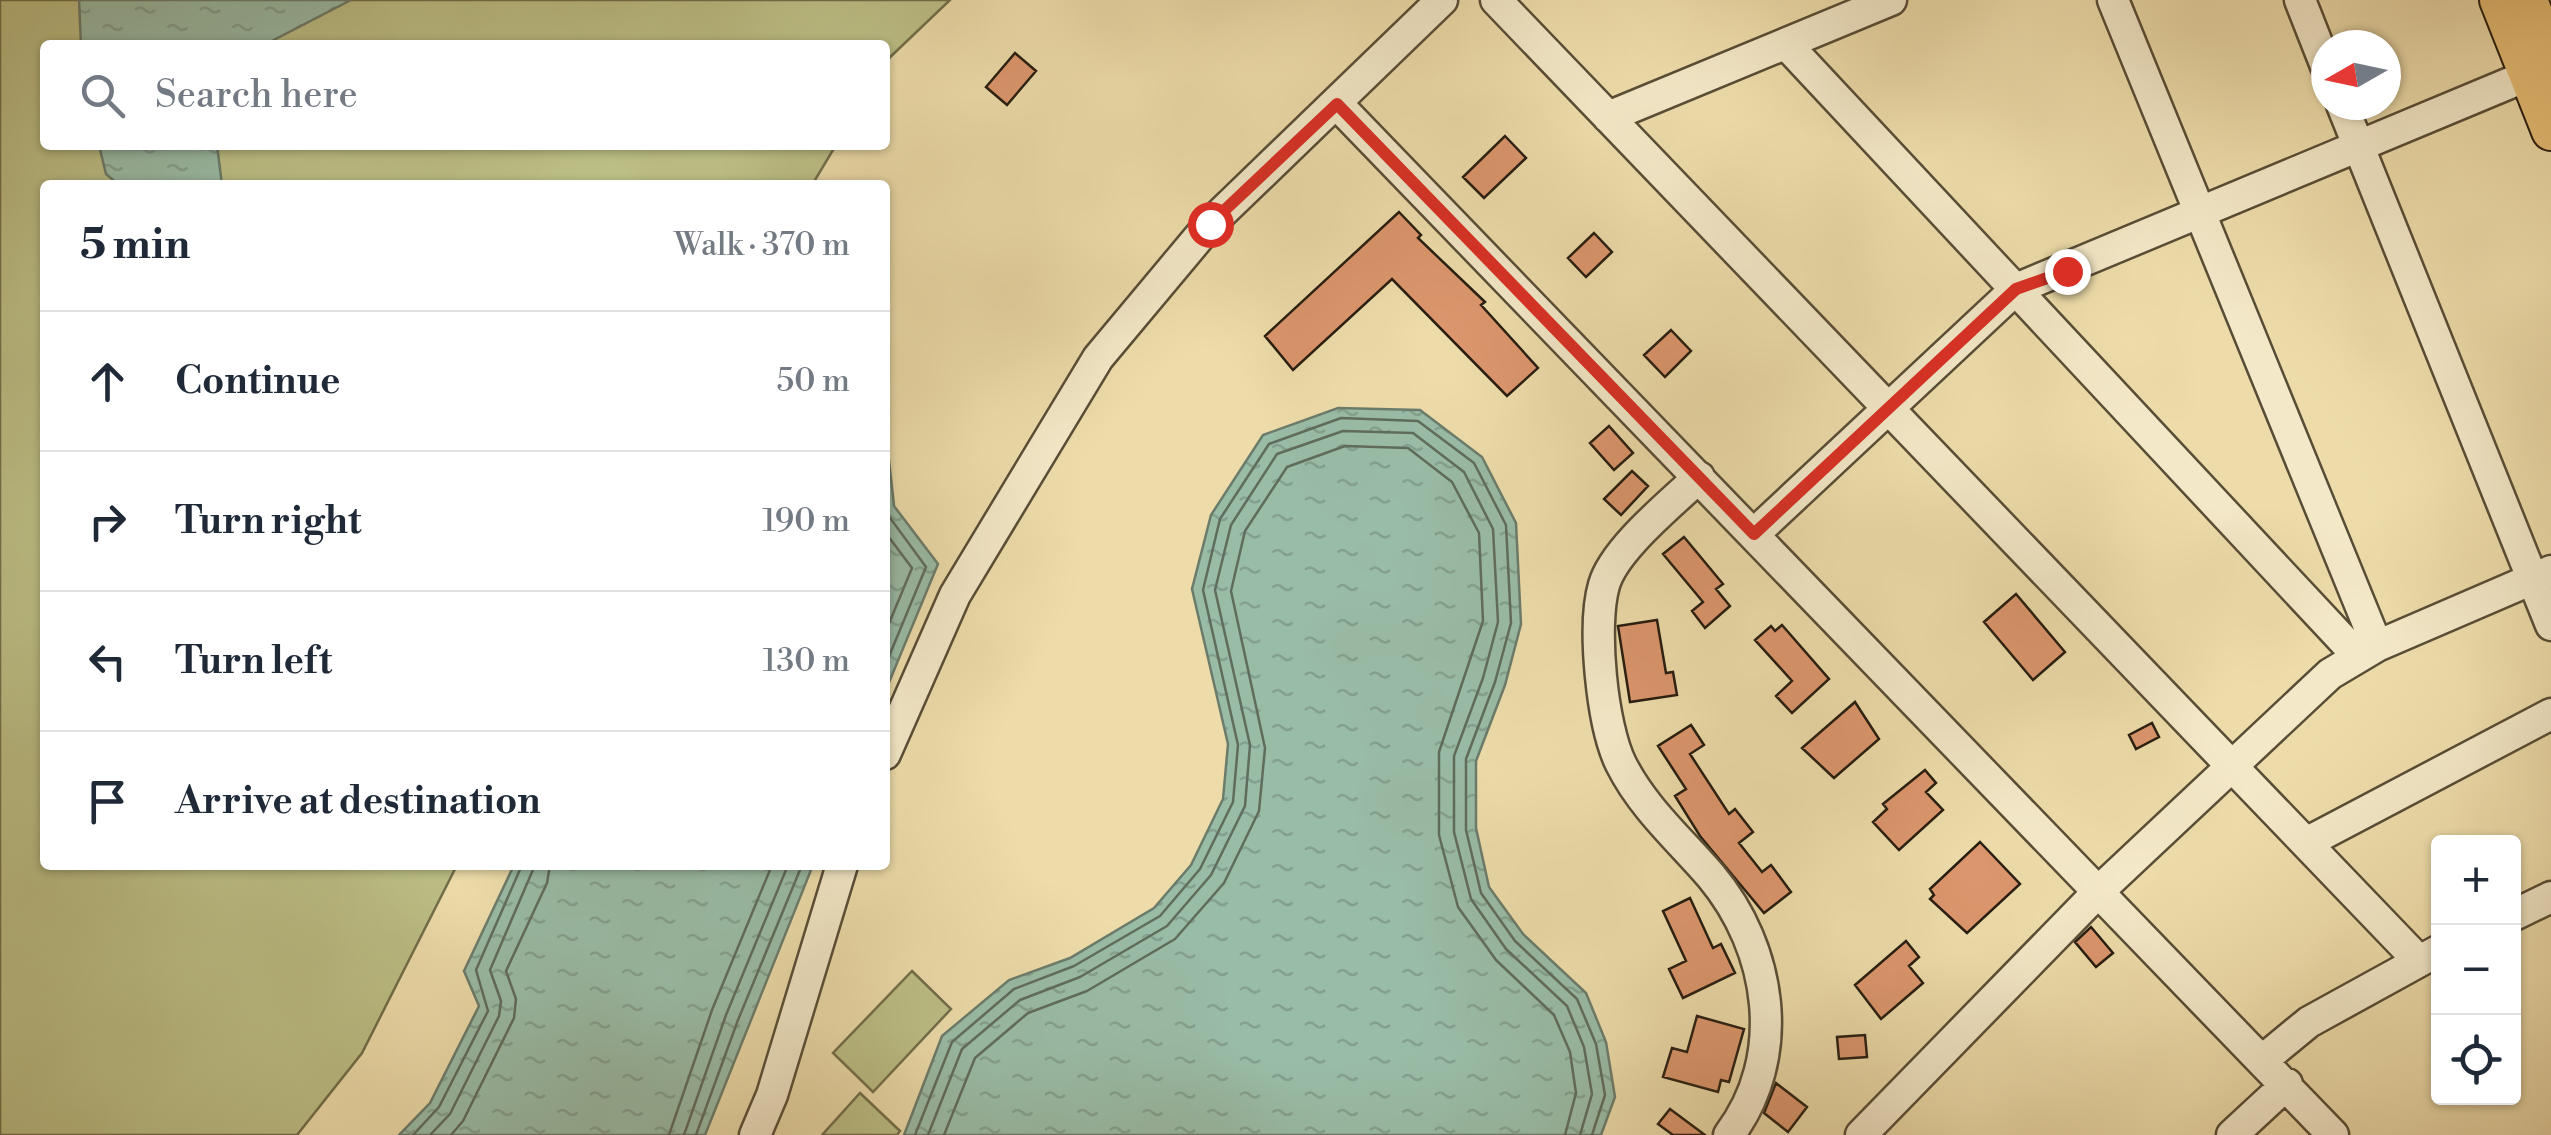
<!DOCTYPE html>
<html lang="en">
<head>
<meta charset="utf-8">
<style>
  body { margin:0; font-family:"Libre Bodoni",serif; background:#f2f2f3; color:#1f2937 }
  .controls { position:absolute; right:30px; bottom:30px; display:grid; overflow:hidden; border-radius:10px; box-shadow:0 2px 8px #0004 }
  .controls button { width:90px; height:90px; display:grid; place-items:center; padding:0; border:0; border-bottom:2px solid #e0e1e3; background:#fff; color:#1f2937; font:50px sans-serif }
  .compass { position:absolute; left:2311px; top:30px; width:90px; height:90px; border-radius:50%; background:#fff; box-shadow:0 2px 8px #0004; rotate:261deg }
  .stop { position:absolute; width:30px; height:30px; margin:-22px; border:8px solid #d93025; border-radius:50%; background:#fff }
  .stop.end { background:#d93025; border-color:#fff; box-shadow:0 2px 10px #0008 }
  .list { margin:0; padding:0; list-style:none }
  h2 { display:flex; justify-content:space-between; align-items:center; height:130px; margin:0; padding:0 40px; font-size:42px }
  h2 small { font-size:32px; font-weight:400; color:#747a83 }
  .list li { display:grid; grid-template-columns:65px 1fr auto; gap:30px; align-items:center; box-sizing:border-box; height:140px; padding:0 40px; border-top:2px solid #e0e1e3 }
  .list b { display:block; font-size:38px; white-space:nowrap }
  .list em { font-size:32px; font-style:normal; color:#747a83 }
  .icon { flex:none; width:55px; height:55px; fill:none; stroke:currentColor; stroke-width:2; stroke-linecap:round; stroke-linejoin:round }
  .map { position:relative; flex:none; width:2551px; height:1135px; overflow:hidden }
  .search { position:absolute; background:#fff; box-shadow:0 2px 8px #0004; left:40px; top:40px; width:850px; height:110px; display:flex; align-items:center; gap:25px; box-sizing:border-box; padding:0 35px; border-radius:10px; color:#747a83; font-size:38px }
  .panel { position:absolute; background:#fff; box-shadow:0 2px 8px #0004; left:40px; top:180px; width:850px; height:690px; border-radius:10px }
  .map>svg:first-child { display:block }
  .green { fill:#bcbf86; stroke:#726e4b; stroke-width:2.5 }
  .water { fill:url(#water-ripples); stroke:#6b7c6b; stroke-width:2.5 }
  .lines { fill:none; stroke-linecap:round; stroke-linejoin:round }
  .shore { stroke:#606c5c; stroke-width:2.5 }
  .building { fill:#dc966d; stroke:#271d10; stroke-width:2.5 }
  .minor-casing { stroke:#584d36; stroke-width:35 }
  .major-casing { stroke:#271d10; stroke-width:42 }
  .minor { stroke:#f3e8c8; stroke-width:30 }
  .major { stroke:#e6be75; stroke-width:38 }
  .route { stroke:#d93025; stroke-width:12 }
</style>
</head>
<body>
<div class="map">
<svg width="2551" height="1135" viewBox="0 0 2551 1135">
  <defs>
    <pattern id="water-ripples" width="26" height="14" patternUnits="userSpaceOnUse" patternTransform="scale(2.5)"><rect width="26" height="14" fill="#99bca7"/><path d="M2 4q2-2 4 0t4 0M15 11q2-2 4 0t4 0" fill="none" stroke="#84a18f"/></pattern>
  </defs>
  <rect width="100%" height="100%" fill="#eddcaa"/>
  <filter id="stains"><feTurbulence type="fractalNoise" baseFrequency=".002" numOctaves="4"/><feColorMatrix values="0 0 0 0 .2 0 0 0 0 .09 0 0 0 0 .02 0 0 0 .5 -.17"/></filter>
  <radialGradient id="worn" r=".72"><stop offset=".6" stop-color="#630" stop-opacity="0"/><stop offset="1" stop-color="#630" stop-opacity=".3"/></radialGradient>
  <!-- green -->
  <path class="green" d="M0,0H950L885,62V45H45V145H836L812,185H45V865H457L362,1053L297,1135H0Z
    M912,971L951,1009L873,1092L833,1053Z
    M860,1093L900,1131L897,1135H822Z"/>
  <!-- water -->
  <path class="water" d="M79,0H351L264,45H81Z
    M99,145H217L222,185H119L106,174Z
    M1338,408L1420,410L1482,457L1516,523L1521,624L1505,685L1476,761V828L1489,887L1523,934L1586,993L1606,1042L1615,1097L1601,1135H904L942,1036L1009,980L1070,958L1154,908L1191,865L1223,799L1228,744L1192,589L1211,515L1263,435Z
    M885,424L894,506L938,564L885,692Z
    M514,865H813L705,1135H399L430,1103L479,1006L464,971Z"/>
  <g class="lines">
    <!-- shore -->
    <path class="shore" d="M885,511L926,567L885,666
      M885,532L912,568L885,633
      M413,1135L439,1107L488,1011L476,970L522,865
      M430,1135L450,1114L499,1016L501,1001L490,970L535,865
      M451,1135L463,1121L514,1018L516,999L506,971L547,883L550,865
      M669,1135L712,1010L772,865
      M684,1135L726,1015L788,865
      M696,1135L738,1020L802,865
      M915,1135L952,1042L1014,989L1074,966L1160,916L1200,869L1233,802L1238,745L1203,590L1220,519L1269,444L1341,418L1418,421L1474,463L1506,525L1511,623L1495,682L1466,759V830L1481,893L1515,941L1577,999L1596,1044L1605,1095L1592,1135
      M928,1135L962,1049L1020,1000L1080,977L1167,926L1211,875L1245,806L1250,745L1215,590L1231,525L1277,454L1343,431L1413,433L1464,472L1493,529L1498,622L1483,678L1454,756V832L1471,899L1506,949L1567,1006L1584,1047L1592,1094L1580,1135
      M944,1135L975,1058L1028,1013L1087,991L1175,939L1224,883L1259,811L1265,748L1231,591L1245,531L1287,467L1345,446L1408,448L1452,482L1479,533L1483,621L1439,752V835L1458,907L1496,960L1554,1015L1570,1052L1576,1093L1565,1135"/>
  </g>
  <!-- building -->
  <path class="building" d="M1015,53L1036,71L1007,105L986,87Z
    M1505,136L1526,158L1484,198L1463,177Z
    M1399,212L1421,235L1418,238L1485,302L1481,305L1538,368L1507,396L1392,279L1293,370L1265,336Z
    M1594,233L1612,252L1586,277L1568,258Z
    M1671,330L1691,351L1665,377L1644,355Z
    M1609,426L1633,453L1614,470L1590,443Z
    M1632,471L1648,486L1621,515L1604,499Z
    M1684,537L1723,584L1716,589L1730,606L1705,628L1692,611L1703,602L1663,554Z
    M2016,594L2065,652L2033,680L1984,622Z
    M1657,620L1666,673L1673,672L1677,695L1630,702L1618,626Z
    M1782,625L1829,679L1792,713L1776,696L1792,681L1755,640L1771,626L1775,631Z
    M1855,702L1879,739L1834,778L1802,748Z
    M2152,723L2159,737L2136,749L2129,735Z
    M1691,725L1704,745L1690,754L1729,814L1735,809L1753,832L1739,843L1762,872L1771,865L1791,892L1764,913L1700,836L1675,796L1686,789L1658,746Z
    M1925,770L1936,783L1926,792L1943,810L1899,850L1873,822L1887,809L1883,804Z
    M1980,842L2020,884L1967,933L1930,899L1934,895L1930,889Z
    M1690,898L1713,948L1721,944L1735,973L1683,998L1669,969L1686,961L1663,911Z
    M2091,927L2113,953L2096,967L2075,942Z
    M1906,941L1919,957L1909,966L1923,983L1881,1019L1855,985Z
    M1697,1016L1744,1029L1729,1082L1721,1080L1718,1092L1663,1077L1672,1048L1687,1052Z
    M1865,1035L1867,1057L1839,1059L1837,1037Z
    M1776,1083L1807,1107L1788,1132L1764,1113Z
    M1670,1109L1705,1135H1673L1658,1124Z"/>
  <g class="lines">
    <defs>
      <path id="minor" d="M1496,0L2419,961
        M2113,0L2377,646
        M2300,0L2326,66
        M1787,45L2357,655
        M1337,104L2333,1135
        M2342,105L2551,625
        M1608,117L1891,0
        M1699,477C1672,503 1614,549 1604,585C1592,626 1602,726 1621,764C1643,808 1680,840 1711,876C1772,949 1788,1057 1729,1135
        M1754,534L2016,289L2529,75
        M885,754L955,595L1098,358L1210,224L1442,0
        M2306,843L2551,714
        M2514,915L2551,897
        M2264,1059L2309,1022L2438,951
        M755,1135L772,1095L842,865
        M1861,1135L2100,890L2330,674L2377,646L2551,571
        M2232,1135L2287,1084"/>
      <path id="major" d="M2499,0L2551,131
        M2528,0L2551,61"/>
    </defs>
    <!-- minor casing -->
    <use href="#minor" class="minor-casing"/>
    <!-- major casing -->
    <use href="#major" class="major-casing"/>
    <!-- minor -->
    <use href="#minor" class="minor"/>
    <!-- major -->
    <use href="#major" class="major"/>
  </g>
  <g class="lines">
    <!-- route -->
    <path class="route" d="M1210,224L1337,104L1754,534L2016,289L2067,271"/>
  </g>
  <rect width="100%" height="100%" filter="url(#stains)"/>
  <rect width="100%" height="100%" fill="url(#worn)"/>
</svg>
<div class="controls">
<button>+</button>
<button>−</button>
<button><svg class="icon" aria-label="locate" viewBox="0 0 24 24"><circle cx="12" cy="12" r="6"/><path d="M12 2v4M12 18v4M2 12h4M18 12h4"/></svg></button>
</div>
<svg class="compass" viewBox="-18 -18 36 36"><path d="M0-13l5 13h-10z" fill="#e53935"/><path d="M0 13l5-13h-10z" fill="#747a83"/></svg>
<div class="stop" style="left:1210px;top:224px"></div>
<div class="stop end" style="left:2067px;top:271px"></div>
<div class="search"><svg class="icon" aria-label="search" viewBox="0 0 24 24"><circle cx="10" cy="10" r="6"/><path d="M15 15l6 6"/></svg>Search here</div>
<section class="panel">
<h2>5 min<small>Walk · 370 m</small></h2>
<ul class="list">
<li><svg class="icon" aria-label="ahead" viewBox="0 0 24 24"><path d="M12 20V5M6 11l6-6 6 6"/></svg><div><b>Continue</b></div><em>50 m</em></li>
<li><svg class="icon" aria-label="right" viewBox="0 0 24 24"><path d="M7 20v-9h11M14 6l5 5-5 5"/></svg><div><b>Turn right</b></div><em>190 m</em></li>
<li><svg class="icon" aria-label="left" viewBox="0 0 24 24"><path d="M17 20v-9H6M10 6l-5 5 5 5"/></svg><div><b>Turn left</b></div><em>130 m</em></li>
<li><svg class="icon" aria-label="arrive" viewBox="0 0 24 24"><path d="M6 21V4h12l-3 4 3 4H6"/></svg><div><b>Arrive at destination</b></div></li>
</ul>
</section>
</div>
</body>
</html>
